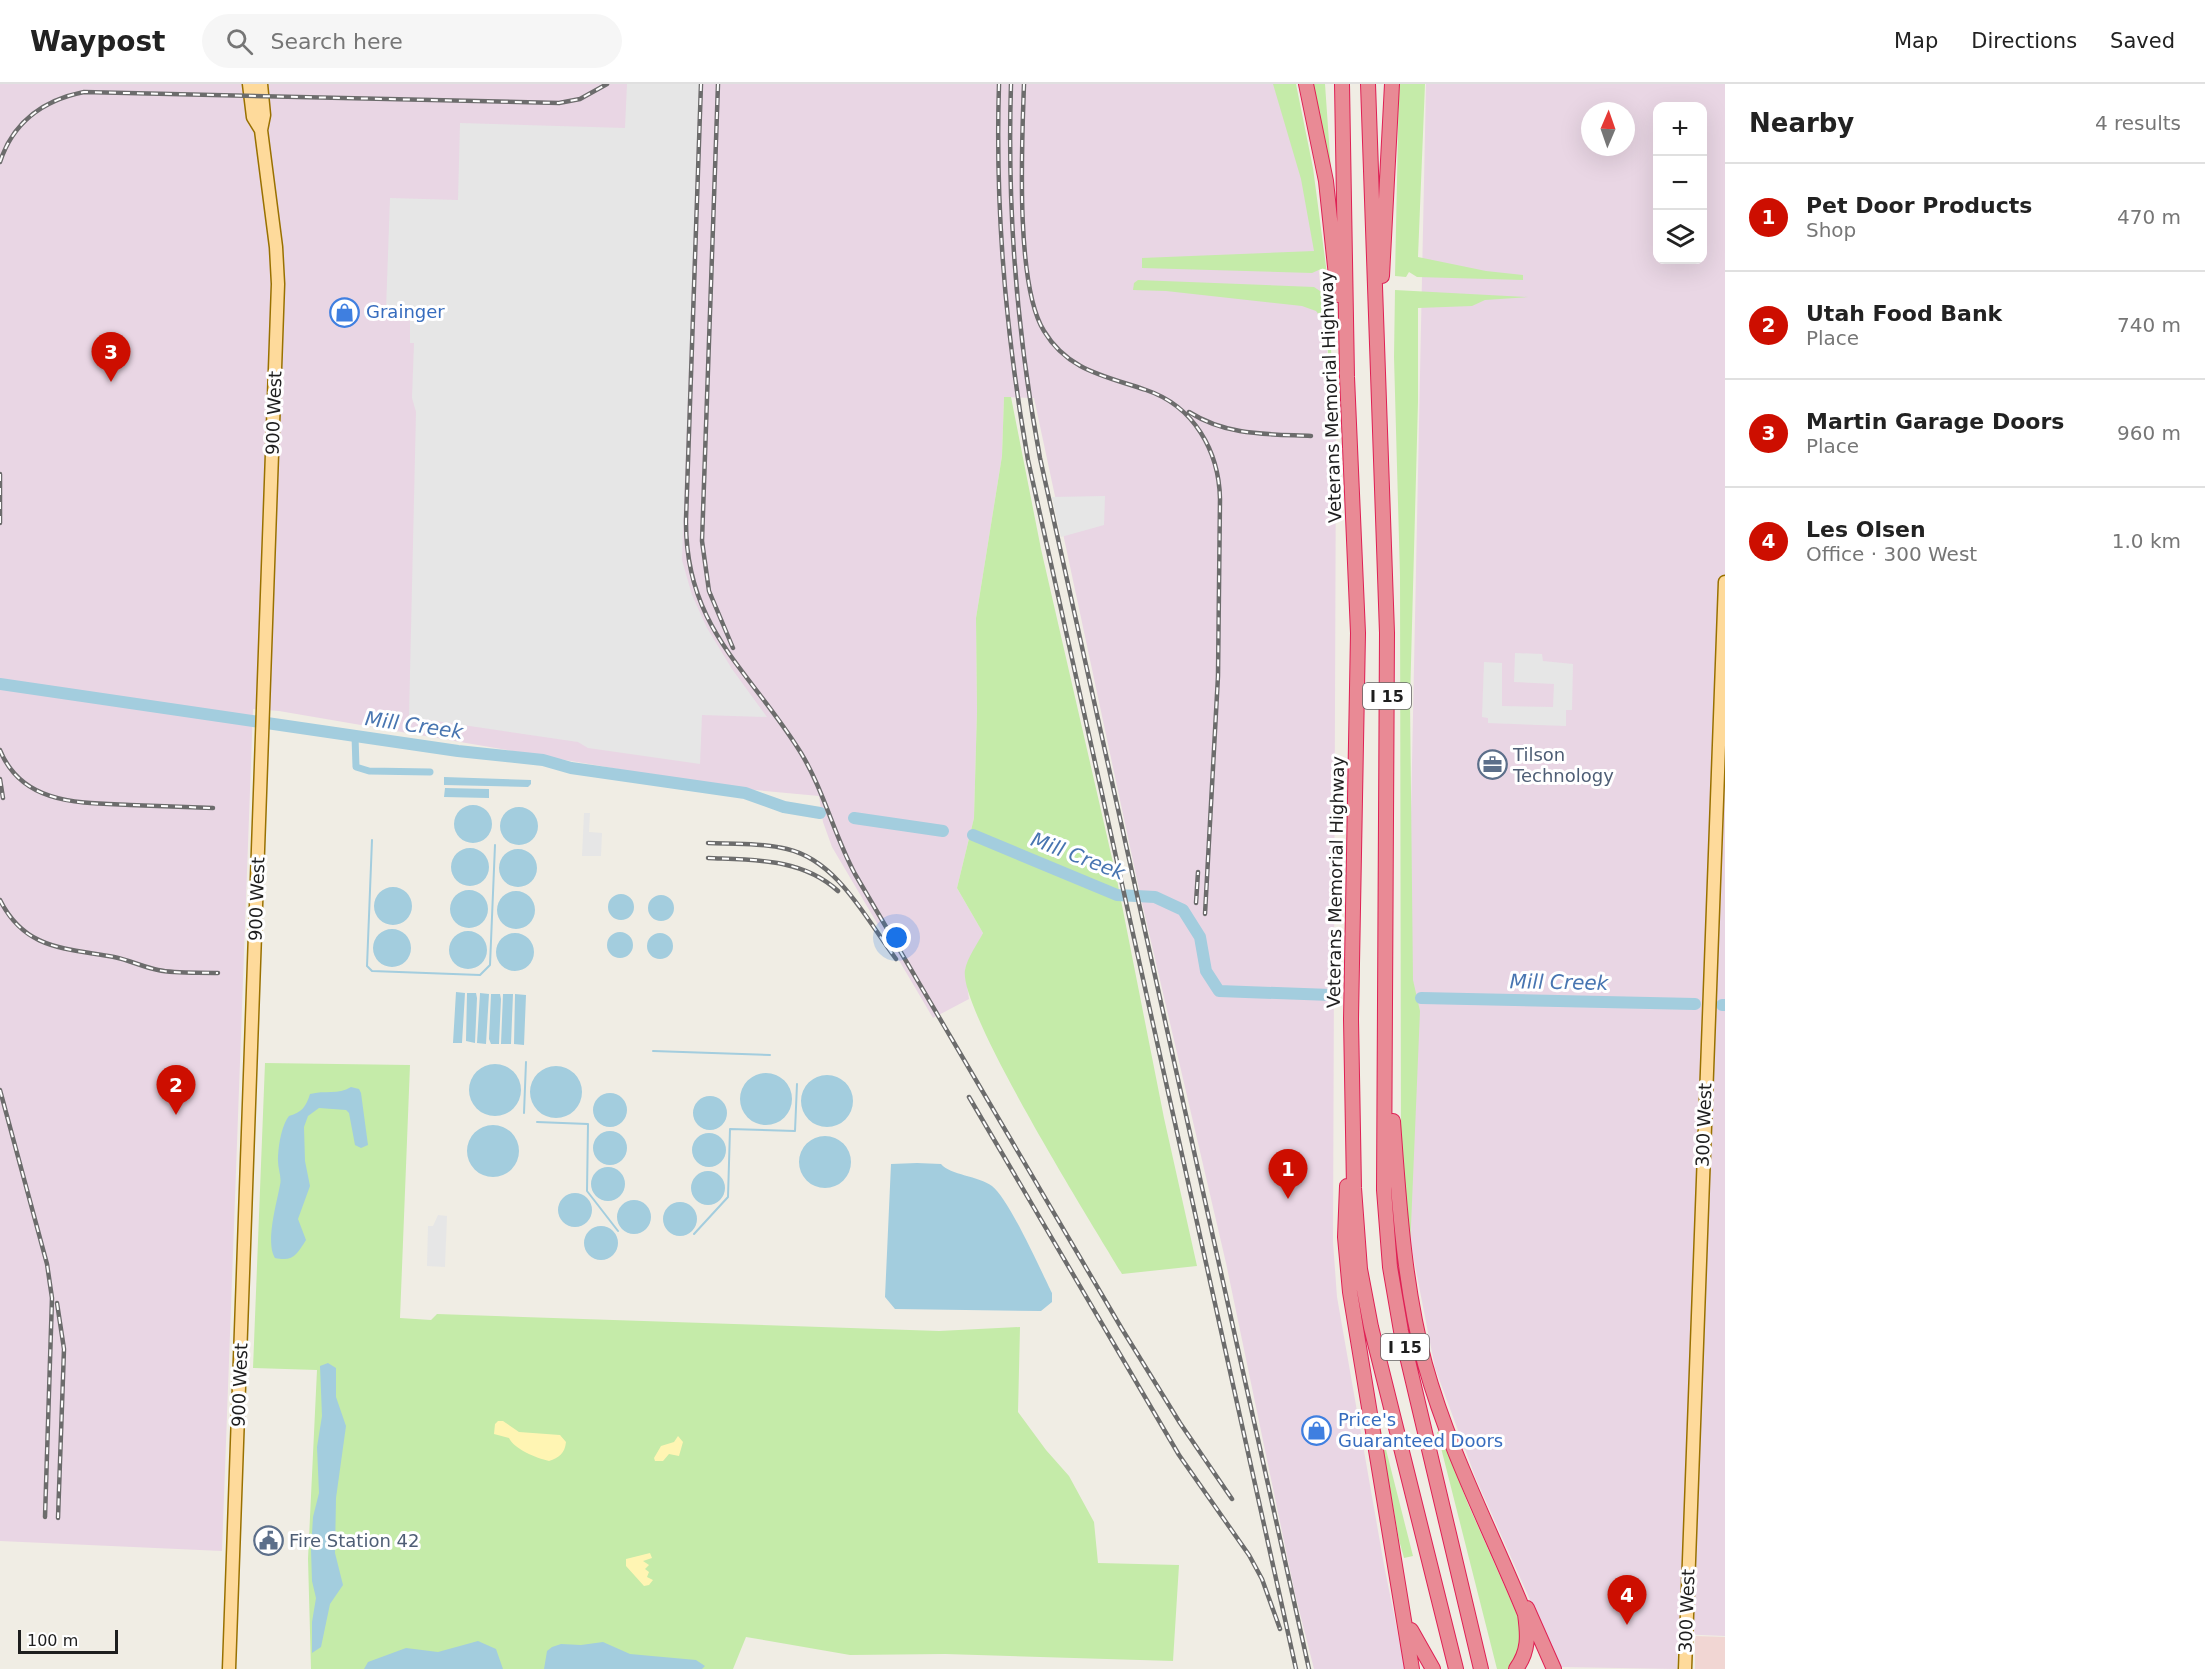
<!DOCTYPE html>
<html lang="en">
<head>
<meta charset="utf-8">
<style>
  body { margin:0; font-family:"DejaVu Sans",sans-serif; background:#f6f6f6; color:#222 }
  .controls { position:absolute; right:18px; top:18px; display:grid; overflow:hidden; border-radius:12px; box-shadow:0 6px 24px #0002 }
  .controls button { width:54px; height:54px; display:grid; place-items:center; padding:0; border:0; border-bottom:2px solid #e0e0e0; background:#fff; color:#222; font:30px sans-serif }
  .compass { position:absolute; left:1581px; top:18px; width:54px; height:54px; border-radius:50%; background:#fff; box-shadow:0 6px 24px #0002; rotate:2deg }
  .scale { position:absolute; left:18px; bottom:15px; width:100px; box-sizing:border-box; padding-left:6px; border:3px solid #1e1e1e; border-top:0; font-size:16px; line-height:21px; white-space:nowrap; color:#1e1e1e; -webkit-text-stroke:4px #fff; paint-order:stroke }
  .you { position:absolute; left:897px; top:854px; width:21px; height:21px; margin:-15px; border:4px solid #fff; border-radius:50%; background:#1a73e8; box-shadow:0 0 0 9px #1a73e833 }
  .badge { display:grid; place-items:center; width:39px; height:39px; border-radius:50%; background:#cd0e00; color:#fff; font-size:20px; font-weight:700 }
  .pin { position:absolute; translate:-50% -50px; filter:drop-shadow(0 2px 3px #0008) }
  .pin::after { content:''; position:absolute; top:32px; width:21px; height:18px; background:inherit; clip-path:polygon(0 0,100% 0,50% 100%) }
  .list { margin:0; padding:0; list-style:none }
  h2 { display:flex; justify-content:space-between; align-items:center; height:78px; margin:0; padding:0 24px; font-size:26px }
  h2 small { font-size:20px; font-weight:400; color:#767676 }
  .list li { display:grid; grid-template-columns:39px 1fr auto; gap:18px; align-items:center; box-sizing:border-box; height:108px; padding:0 24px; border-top:2px solid #e0e0e0 }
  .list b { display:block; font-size:22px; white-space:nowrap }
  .list p { margin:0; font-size:20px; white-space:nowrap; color:#767676 }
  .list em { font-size:20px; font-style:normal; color:#767676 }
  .icon { flex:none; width:33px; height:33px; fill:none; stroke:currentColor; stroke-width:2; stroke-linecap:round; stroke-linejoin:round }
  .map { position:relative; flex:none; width:1725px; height:1585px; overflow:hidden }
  header { display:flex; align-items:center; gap:36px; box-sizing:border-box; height:84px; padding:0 30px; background:#fff; border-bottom:2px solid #e0e0e0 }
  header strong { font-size:28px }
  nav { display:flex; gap:33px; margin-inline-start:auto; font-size:21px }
  .search { width:420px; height:54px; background:#f6f6f6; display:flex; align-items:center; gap:15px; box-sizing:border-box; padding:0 21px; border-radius:33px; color:#767676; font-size:22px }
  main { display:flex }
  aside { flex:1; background:#fff }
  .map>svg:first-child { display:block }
  .commercial { fill:#f1d6d3 }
  .industrial { fill:#e9d6e4; fill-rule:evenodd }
  .grass { fill:#c5eba9 }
  .sand { fill:#fff5b3 }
  .parking { fill:#e6e6e6 }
  .water { fill:#a3cdde }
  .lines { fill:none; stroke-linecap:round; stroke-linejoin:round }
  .stream { stroke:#a3cdde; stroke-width:2 }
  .canal { stroke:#a3cdde; stroke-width:7 }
  .river { stroke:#a3cdde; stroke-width:12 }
  .major-casing { stroke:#997100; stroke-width:15 }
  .highway-casing { stroke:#df2054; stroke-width:16 }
  .major { stroke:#feda9b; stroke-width:12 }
  .highway { stroke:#e98a95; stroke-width:14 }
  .rail-casing { stroke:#6c6c6c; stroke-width:4.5 }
  .rail { stroke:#fff; stroke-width:2; stroke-dasharray:7; stroke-linecap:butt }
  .labels { text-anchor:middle; stroke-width:6; stroke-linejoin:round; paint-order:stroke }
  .shield { fill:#fff; stroke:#626262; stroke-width:1.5 }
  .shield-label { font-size:16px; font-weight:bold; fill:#1e1e1e }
  .shop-label { font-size:18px; fill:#366cbe; stroke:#fff; text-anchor:start }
  .street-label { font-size:18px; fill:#1e1e1e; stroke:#fff }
  .service-label { font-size:18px; fill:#4e5e75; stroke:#fff; text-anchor:start }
  .water-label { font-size:20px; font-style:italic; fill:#4875b1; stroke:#fff }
</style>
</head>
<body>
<header>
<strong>Waypost</strong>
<div class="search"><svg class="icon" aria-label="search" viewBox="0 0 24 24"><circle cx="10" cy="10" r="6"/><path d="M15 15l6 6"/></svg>Search here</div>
<nav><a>Map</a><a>Directions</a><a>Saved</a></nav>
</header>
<main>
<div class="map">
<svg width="1725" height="1585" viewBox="0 0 1725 1585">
  <rect width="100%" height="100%" fill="#f0ede4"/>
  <!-- commercial -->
  <path class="commercial" d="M1695,1552L1725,1553V1585H1695Z"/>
  <!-- industrial -->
  <path class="industrial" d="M0,0H1286L1308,85L1336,351L1333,1158L1337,1213L1384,1481L1405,1585H1314L1295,1510L1226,1179L1142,819L1034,314L1004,313L1002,372L976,534L977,627L974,734L957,804L983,849L965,886L969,915L933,934L832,763L823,738L819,712L723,703L279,627L253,625L222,1467L0,1457Z
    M1426,0H1725V1552L1678,1550L1677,1585L1560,1583L1476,1395L1435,1284L1409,1151L1407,922ZM1658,22H1702V176H1658ZM1590,27H1626V63H1590Z"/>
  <!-- grass -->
  <path class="grass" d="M1273,0H1296L1313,84L1327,190H1323L1321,185L1312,189L1142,184V174L1314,167L1301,95Z
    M1311,0H1325L1332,101Z
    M1399,0H1425L1418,173L1486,187L1523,191V196L1417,193L1409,188L1406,193L1395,192Z
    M1138,196L1314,203L1323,209L1324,203L1329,204L1333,321L1325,238L1316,227L1302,222L1166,207L1133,206L1134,199Z
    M1395,206L1528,213L1485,216L1472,222L1418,224V318L1410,616L1413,896L1420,927L1410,1166L1401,1056L1400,492L1394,273Z
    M1004,313H1011L1041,465L1117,796L1164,1034L1197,1182L1122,1190C1094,1143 958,926 965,886C967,874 978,859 983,849L957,804L974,734L977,627L976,534L1002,372Z
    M265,979L410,981L400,1234L431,1236L437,1230L939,1247L1020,1243L1018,1328L1046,1366L1069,1392L1094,1438L1098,1479L1179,1481L1173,1577L945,1570L850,1571L746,1553L733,1585H311L308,1475L317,1286L253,1284Z
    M1377,1330L1413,1472L1404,1474L1399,1456Z
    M1437,1348H1440L1468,1420L1520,1537C1523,1555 1520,1571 1508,1585H1497Z"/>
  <!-- sand -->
  <path class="sand" d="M498,1337H503L519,1348L560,1351L566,1358C565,1369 559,1374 549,1377C536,1374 514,1365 509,1354L494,1350L495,1340Z
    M678,1352L683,1358L679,1372L669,1370L663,1377H655L654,1374L661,1362L674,1358Z
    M650,1469L652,1474L643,1477L649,1481L645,1485L649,1488L647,1493L653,1496L649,1501L644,1502L626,1482V1475Z"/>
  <!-- parking -->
  <path class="parking" d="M627,0H699L682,476L692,511L707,544L732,585L767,633L702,631L700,680L588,664L578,658L409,633L416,328L412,314L414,259H410V228L386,226L390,114L458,116L460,39L625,44Z
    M1105,412L1104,441L1061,453L1052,413Z
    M1515,569L1542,570L1543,577L1573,580L1572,626H1566V642L1488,639V634L1482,633L1484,578L1502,579V622L1553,623L1554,600L1514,598Z
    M584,729H590L589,748L602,749L601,772H582Z
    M438,1131L447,1132L445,1183L427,1182L428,1142H433Z"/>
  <!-- water -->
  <path class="water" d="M444,693L531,696V700L528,703L444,701Z
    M445,704L489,705V714L444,713Z
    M454 740a19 19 0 1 1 38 0a19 19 0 1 1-38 0Z
    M500 742a19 19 0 1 1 38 0a19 19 0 1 1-38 0Z
    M451 783a19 19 0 1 1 38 0a19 19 0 1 1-38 0Z
    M499 784a19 19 0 1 1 38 0a19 19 0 1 1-38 0Z
    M374 822a19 19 0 1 1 38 0a19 19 0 1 1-38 0Z
    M450 825a19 19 0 1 1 38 0a19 19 0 1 1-38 0Z
    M497 826a19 19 0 1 1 38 0a19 19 0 1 1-38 0Z
    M608 823a13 13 0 1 1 26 0a13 13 0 1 1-26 0Z
    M648 824a13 13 0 1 1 26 0a13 13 0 1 1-26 0Z
    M373 864a19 19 0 1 1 38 0a19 19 0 1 1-38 0Z
    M449 866a19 19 0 1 1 38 0a19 19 0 1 1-38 0Z
    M607 861a13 13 0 1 1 26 0a13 13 0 1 1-26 0Z
    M647 862a13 13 0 1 1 26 0a13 13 0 1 1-26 0Z
    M496 868a19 19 0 1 1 38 0a19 19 0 1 1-38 0Z
    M456,908L465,909L462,959H453Z
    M467,909H476L477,914L475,959L466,957Z
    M480,909L489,910L486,960L477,959Z
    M491,910H500L501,915L499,960H491L489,955Z
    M503,910H513L511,960H501Z
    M515,910L526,911L524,961L514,960Z
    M469 1006a26 26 0 1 1 52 0a26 26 0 1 1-52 0Z
    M530 1008a26 26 0 1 1 52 0a26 26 0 1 1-52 0Z
    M740 1015a26 26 0 1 1 52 0a26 26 0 1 1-52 0Z
    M801 1017a26 26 0 1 1 52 0a26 26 0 1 1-52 0Z
    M351,1003L359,1005L361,1009L368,1061L361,1064L355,1061L349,1029L346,1026L319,1024L308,1032L304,1043L305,1077L310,1102L298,1135L306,1156C297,1170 294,1178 275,1174C265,1159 277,1118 280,1101C282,1094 278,1085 278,1077C278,1064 281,1042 289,1032C302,1028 306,1023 310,1010C325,1006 338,1011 351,1003Z
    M593 1026a17 17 0 1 1 34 0a17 17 0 1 1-34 0Z
    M693 1029a17 17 0 1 1 34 0a17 17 0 1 1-34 0Z
    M467 1067a26 26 0 1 1 52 0a26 26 0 1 1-52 0Z
    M593 1064a17 17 0 1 1 34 0a17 17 0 1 1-34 0Z
    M692 1066a17 17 0 1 1 34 0a17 17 0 1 1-34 0Z
    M799 1078a26 26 0 1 1 52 0a26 26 0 1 1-52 0Z
    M917,1079L941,1080C950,1091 979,1092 992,1102C1009,1115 1041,1187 1052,1209V1218L1041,1227L895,1225L885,1213L891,1080Z
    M591 1100a17 17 0 1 1 34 0a17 17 0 1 1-34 0Z
    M691 1104a17 17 0 1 1 34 0a17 17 0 1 1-34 0Z
    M558 1126a17 17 0 1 1 34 0a17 17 0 1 1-34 0Z
    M617 1133a17 17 0 1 1 34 0a17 17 0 1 1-34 0Z
    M663 1135a17 17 0 1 1 34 0a17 17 0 1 1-34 0Z
    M584 1159a17 17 0 1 1 34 0a17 17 0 1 1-34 0Z
    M328,1279L336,1284V1313L346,1342L336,1414L335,1469L343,1501L330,1520L321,1563L312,1569V1538L316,1514L312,1497L311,1466L313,1433L319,1409L317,1363L322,1332L320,1282Z
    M478,1557L496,1565L503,1585H364L368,1578L406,1564L438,1568Z
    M603,1558L630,1570L696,1576L705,1582L702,1585H544L547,1567L552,1563L561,1560L581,1561Z"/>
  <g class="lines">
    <!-- stream -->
    <path class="stream" d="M372,756L367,882L372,887L480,891L490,881L495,761
      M653,967L770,971
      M524,1029L526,978
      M537,1038L588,1040L587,1107L618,1147
      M694,1150L728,1113L730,1045L795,1047L797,1000"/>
    <!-- canal -->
    <path class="canal" d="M355,652L356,683L369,687L430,688"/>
    <!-- river -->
    <path class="river" d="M0,600L458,667L543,676L571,684L745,709L784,723L820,729
      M854,734L943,747
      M973,751L1117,811L1155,813L1183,826L1200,853L1206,887L1219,907L1331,911
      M1421,914L1695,920
      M1722,921H1725"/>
    <defs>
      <path id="major" d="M249,0L253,33L261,46
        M229,1585L278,200L276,163L261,46L264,31L261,0
        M1685,1585L1725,498"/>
      <path id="highway" d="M1306,0L1326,97L1338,211
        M1342,0L1347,293L1358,549L1351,935L1354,1104L1360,1185L1371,1243L1456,1585
        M1368,0L1387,549L1384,1106L1390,1183L1401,1247L1481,1585
        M1382,192L1392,0
        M1393,1037C1399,1118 1404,1202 1425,1280C1449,1367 1491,1447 1525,1530C1528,1552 1529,1567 1516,1585
        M1347,1102L1345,1153L1350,1208L1412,1585
        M1527,1524L1554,1585
        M1411,1546L1433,1585"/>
    </defs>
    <!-- major casing -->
    <use href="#major" class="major-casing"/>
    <!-- highway casing -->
    <use href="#highway" class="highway-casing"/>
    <!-- major -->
    <use href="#major" class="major"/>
    <!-- highway -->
    <use href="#highway" class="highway"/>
    <defs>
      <path id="rail" d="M701,0L686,436C685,544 749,585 801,669C824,707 834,751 855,790L1122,1245L1180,1339L1232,1415
        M718,0L702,457L709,507L733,564
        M999,0C995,126 1006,252 1028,376L1296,1585
        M1011,0C1007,125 1017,251 1040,374L1309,1585
        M1024,0C1022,57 1015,201 1044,247C1068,287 1106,292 1146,306C1194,322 1219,367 1220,415L1218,592L1205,830
        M0,78C13,38 44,16 84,8L559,19L580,15L607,0
        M1189,328C1227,352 1267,350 1311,352
        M0,390V439
        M0,666C22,721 81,719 130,721C158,722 186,723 213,724
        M0,695L3,714
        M708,759C734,760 762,759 787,765C838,777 866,835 896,875
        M708,774C754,776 802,774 838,807
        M0,816C25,866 65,864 114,873C129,876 143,883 158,886C177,890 199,888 218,889
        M1196,819L1198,788
        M0,1006L47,1180L52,1214L45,1433
        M969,1013L1179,1371L1249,1471L1262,1495L1280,1545
        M57,1219L64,1265L58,1434"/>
    </defs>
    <!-- rail casing -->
    <use href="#rail" class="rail-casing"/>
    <!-- rail -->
    <use href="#rail" class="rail"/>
  </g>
  <!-- icons -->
  <defs>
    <symbol id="shop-ring" viewBox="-11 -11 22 22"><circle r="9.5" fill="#fff" stroke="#3f7fe0" stroke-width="1.5"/><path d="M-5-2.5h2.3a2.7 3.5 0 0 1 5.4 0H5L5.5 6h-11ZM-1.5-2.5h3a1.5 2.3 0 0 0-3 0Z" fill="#3f7fe0"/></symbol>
    <symbol id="office-ring" viewBox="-11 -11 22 22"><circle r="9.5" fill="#fff" stroke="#5c6f8a" stroke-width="1.5"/><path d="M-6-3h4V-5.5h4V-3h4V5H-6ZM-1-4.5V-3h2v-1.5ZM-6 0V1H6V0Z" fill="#5c6f8a"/></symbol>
    <symbol id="civic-ring" viewBox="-11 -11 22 22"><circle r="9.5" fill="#fff" stroke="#5c6f8a" stroke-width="1.5"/><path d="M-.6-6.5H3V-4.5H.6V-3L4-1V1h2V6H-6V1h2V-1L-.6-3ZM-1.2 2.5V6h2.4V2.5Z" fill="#5c6f8a"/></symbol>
  </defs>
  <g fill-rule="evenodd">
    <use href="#shop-ring" x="328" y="212" width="33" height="33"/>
    <use href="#office-ring" x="1476" y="664" width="33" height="33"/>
    <use href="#shop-ring" x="1300" y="1330" width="33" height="33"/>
    <use href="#civic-ring" x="252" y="1440" width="33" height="33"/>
  </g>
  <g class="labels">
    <!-- shield labels -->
    <g class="shield">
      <rect x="1363" y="599" width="48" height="26" rx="4.5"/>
      <rect x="1381" y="1250" width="48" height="26" rx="4.5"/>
    </g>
    <g class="shield-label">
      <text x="1387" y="618">I 15</text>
      <text x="1405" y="1269">I 15</text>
    </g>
    <!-- shop labels -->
    <g class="shop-label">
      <text x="366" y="234">Grainger</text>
      <text x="1338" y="1342">Price's<tspan x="1338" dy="21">Guaranteed Doors</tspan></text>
    </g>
    <!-- street labels -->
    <g class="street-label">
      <text transform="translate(1331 313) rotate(-92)" y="6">Veterans Memorial Highway</text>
      <text transform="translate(274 329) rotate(-88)" y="6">900 West</text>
      <text transform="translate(1336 798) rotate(-89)" y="6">Veterans Memorial Highway</text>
      <text transform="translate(257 815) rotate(-88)" y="6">900 West</text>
      <text transform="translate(1704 1041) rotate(-88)" y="6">300 West</text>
      <text transform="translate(240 1301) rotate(-88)" y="6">900 West</text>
      <text transform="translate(1687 1527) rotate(-88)" y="6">300 West</text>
    </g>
    <!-- service labels -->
    <g class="service-label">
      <text x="1513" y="677">Tilson<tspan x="1513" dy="21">Technology</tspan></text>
      <text x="289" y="1463">Fire Station 42</text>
    </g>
    <!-- water labels -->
    <g class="water-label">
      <text transform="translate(414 641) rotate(8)" y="7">Mill Creek</text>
      <text transform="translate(1078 772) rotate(21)" y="7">Mill Creek</text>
      <text transform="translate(1559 898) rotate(1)" y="7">Mill Creek</text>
    </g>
  </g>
</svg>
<div class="controls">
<button>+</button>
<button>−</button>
<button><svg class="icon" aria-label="layers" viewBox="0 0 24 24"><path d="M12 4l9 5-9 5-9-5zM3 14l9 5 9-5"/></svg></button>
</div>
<svg class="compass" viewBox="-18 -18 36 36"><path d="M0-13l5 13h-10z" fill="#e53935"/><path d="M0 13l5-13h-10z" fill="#767676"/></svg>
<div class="scale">100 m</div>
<div class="you"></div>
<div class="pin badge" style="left:1288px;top:1115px">1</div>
<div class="pin badge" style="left:176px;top:1031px">2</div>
<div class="pin badge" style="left:111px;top:298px">3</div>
<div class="pin badge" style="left:1627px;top:1541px">4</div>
</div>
<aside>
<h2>Nearby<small>4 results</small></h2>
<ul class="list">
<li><span class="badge">1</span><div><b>Pet Door Products</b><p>Shop</p></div><em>470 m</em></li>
<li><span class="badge">2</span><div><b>Utah Food Bank</b><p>Place</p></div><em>740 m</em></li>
<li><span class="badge">3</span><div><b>Martin Garage Doors</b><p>Place</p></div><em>960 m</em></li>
<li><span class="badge">4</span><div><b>Les Olsen</b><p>Office · 300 West</p></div><em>1.0 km</em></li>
</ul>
</aside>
</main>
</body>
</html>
